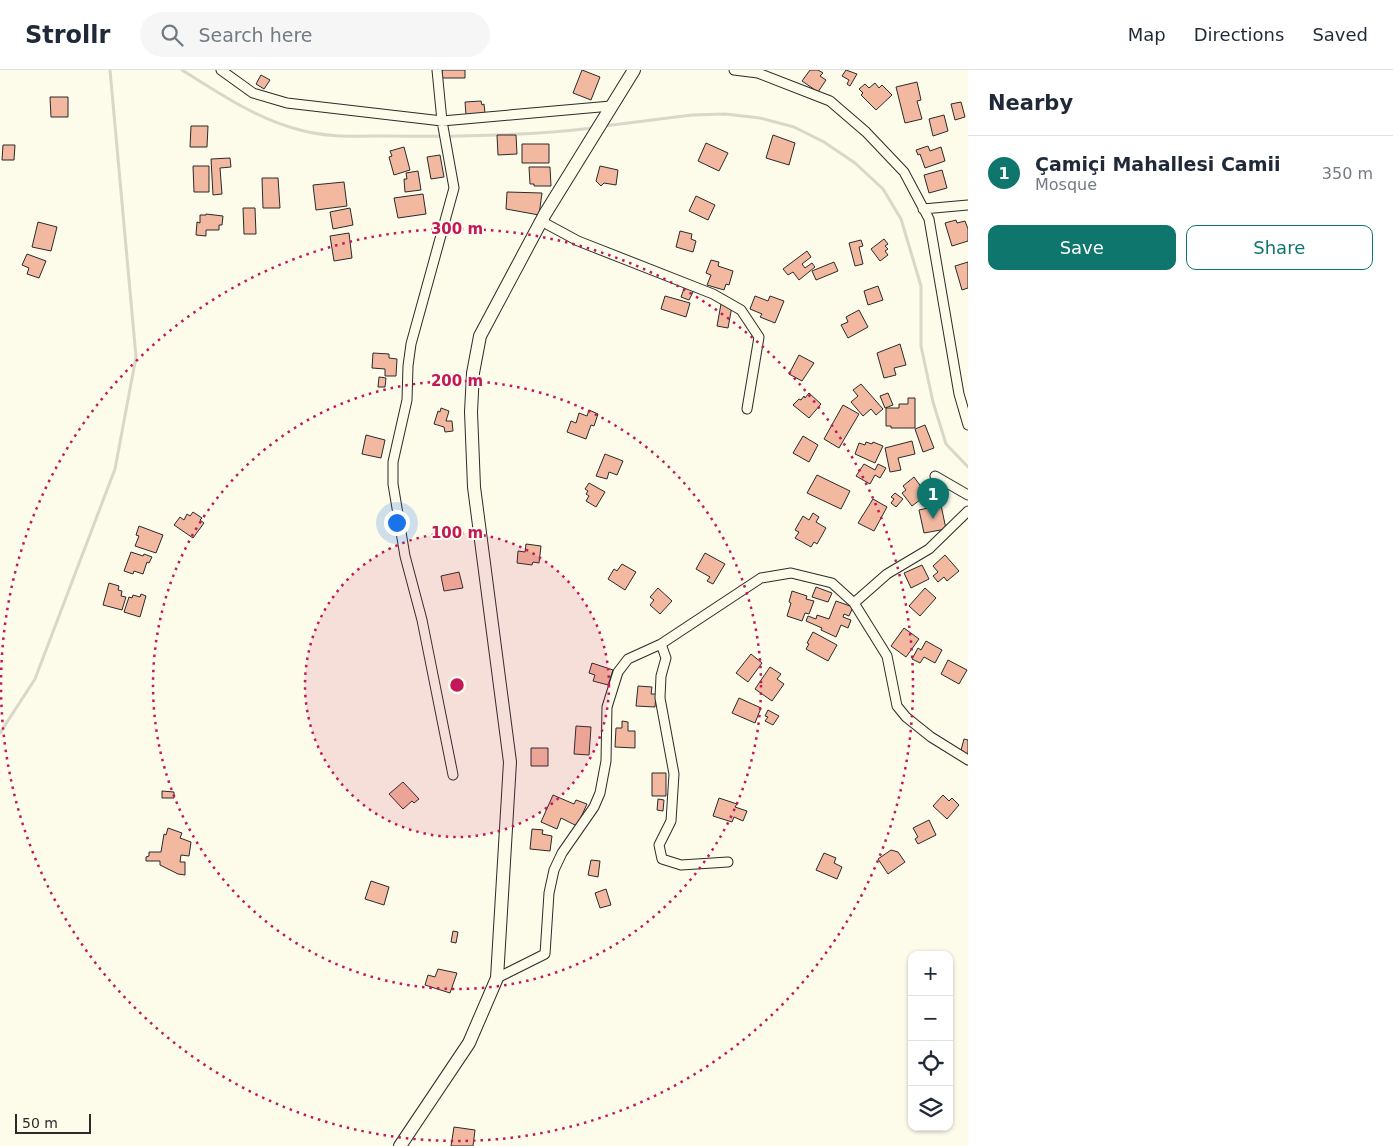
<!DOCTYPE html>
<html lang="en">
<head>
<meta charset="utf-8">
<style>
  body { margin:0; font-family:"DejaVu Sans",sans-serif; background:#f6f6f7; color:#1f2937 }
  .controls { position:absolute; right:15px; bottom:15px; display:grid; overflow:hidden; border-radius:10px; box-shadow:0 1px 4px #0004 }
  .controls button { width:45px; height:45px; display:grid; place-items:center; padding:0; border:0; border-bottom:1px solid #e0e1e3; background:#fff; color:#1f2937; font:25px sans-serif }
  .scale { position:absolute; left:15px; bottom:12px; width:76px; box-sizing:border-box; padding-left:5px; border:2px solid #2b2b2b; border-top:0; font-size:14px; line-height:18px; white-space:nowrap; color:#2b2b2b; -webkit-text-stroke:4px #fdfbea; paint-order:stroke }
  .you { position:absolute; left:396px; top:452px; width:18px; height:18px; margin:-12px; border:4px solid #fff; border-radius:50%; background:#1a73e8; box-shadow:0 0 0 8px #1a73e833 }
  .badge { display:grid; place-items:center; width:32px; height:32px; border-radius:50%; background:#0f766e; color:#fff; font-size:16px; font-weight:700 }
  .pin { position:absolute; translate:-50% -41px; filter:drop-shadow(0 1px 2px #0008) }
  .pin::after { content:''; position:absolute; top:26px; width:18px; height:15px; background:inherit; clip-path:polygon(0 0,100% 0,50% 100%) }
  .list { margin:0; padding:0; list-style:none }
  h2 { display:flex; justify-content:space-between; align-items:center; height:65px; margin:0; padding:0 20px; font-size:21px }
  h2 small { font-size:16px; font-weight:400; color:#747a83 }
  .list li { display:grid; grid-template-columns:32px 1fr auto; gap:15px; align-items:center; box-sizing:border-box; height:75px; padding:0 20px; border-top:1px solid #e0e1e3 }
  .list b { display:block; font-size:19px; white-space:nowrap }
  .list p { margin:0; font-size:16px; white-space:nowrap; color:#747a83 }
  .list em { font-size:16px; font-style:normal; color:#747a83 }
  .actions { display:flex; gap:10px; padding:15px 20px }
  .actions a { flex:1; padding:11px 0; border:1px solid #0f766e; border-radius:10px; text-align:center; font-size:18px; color:#0f766e }
  .actions .main { background:#0f766e; color:#fff }
  .icon { flex:none; width:28px; height:28px; fill:none; stroke:currentColor; stroke-width:2; stroke-linecap:round; stroke-linejoin:round }
  .map { position:relative; flex:none; width:968px; height:1076px; overflow:hidden }
  header { display:flex; align-items:center; gap:30px; box-sizing:border-box; height:70px; padding:0 25px; background:#fff; border-bottom:1px solid #e0e1e3 }
  header strong { font-size:24px }
  nav { display:flex; gap:28px; margin-inline-start:auto; font-size:18px }
  .search { width:350px; height:45px; background:#f6f6f7; display:flex; align-items:center; gap:12px; box-sizing:border-box; padding:0 18px; border-radius:28px; color:#747a83; font-size:19px }
  main { display:flex }
  aside { flex:1; background:#fff }
  .map>svg:first-child { display:block }
  .lines { fill:none; stroke-linecap:round; stroke-linejoin:round }
  .stream { stroke:#d8d7c9; stroke-width:3 }
  .building { fill:#f2b8a0; stroke:#2b2b2b }
  .street-casing { stroke:#2b2b2b; stroke-width:11 }
  .secondary-casing { stroke:#2b2b2b; stroke-width:14 }
  .street { stroke:#fdfbea; stroke-width:9 }
  .secondary { stroke:#fdfbea; stroke-width:12 }
  .ring { fill:none; stroke:#c2185b; stroke-width:2.5; stroke-dasharray:2.5 5 }
  .centre { fill:#c2185b; stroke:#fdfbea; stroke-width:2.5 }
  .ring-label { font-size:15px; text-anchor:middle; font-weight:bold; fill:#c2185b; stroke:#fdfbea; stroke-width:4; stroke-linejoin:round; paint-order:stroke }
</style>
</head>
<body>
<header>
<strong>Strollr</strong>
<div class="search"><svg class="icon" aria-label="search" viewBox="0 0 24 24"><circle cx="10" cy="10" r="6"/><path d="M15 15l6 6"/></svg>Search here</div>
<nav><a>Map</a><a>Directions</a><a>Saved</a></nav>
</header>
<main>
<div class="map">
<svg width="968" height="1076" viewBox="0 0 968 1076">
  <rect width="100%" height="100%" fill="#fdfbea"/>
  <g class="lines">
    <!-- stream -->
    <path class="stream" d="M182,0C220,24 257,49 300,60C329,68 359,66 388,66C456,67 525,66 593,58
      M604,56L692,45L725,44L760,48L794,57L824,72L855,93L883,119L901,149L921,216V276L933,332L946,374L968,397
      M0,663L35,609L115,399L136,287L110,0"/>
  </g>
  <!-- building -->
  <path class="building" d="M442,0H465V8H442Z
    M582,0L600,7L591,30L573,23Z
    M810,0H818L823,3L820,6L826,10L818,22L802,11Z
    M846,0L857,4L850,16L847,14L849,10L842,6Z
    M261,5L270,10L264,19L256,14Z
    M917,12L921,30L917,31L922,49L905,53L896,17Z
    M875,13L879,18L882,15L892,25L876,40L861,25L863,23L859,19L865,14L869,18Z
    M50,27H68V47H51Z
    M481,31L482,35L484,34L485,43L466,45L465,32Z
    M961,32L965,47L955,50L951,34Z
    M944,45L948,61L933,66L929,49Z
    M191,56H208L207,77H190Z
    M497,65H516L517,84L498,85Z
    M773,65L795,73L789,95L766,88Z
    M706,73L728,83L719,101L698,91Z
    M522,74H549V93H522Z
    M3,75H15L14,90H2Z
    M928,76L930,81L941,77L945,91L925,98L920,84L918,85L916,80Z
    M404,77L410,100L394,105L389,87L392,86L390,81Z
    M440,85L444,107L431,109L427,87Z
    M230,88L231,97L220,98L222,124L213,125L211,89Z
    M193,96H209V122H194Z
    M600,96L618,100L616,115L604,113L601,116L596,111Z
    M529,97H550L551,116H534V114H530Z
    M942,100L947,118L929,123L924,105Z
    M418,101L421,120L405,122L404,109H407L406,103Z
    M262,108H278L280,138H263Z
    M344,112L347,136L316,140L313,115Z
    M507,122L542,123L539,145L506,139Z
    M423,124L426,144L398,148L394,128Z
    M696,126L715,135L708,150L689,141Z
    M243,138H255L256,164H244Z
    M350,138L353,155L333,159L330,142Z
    M206,144L223,146L222,155H219V160H206V166L196,165L197,152L200,153V145H206Z
    M956,150L957,153L965,151L968,159V171L952,176L945,153Z
    M38,152L57,157L51,181L32,177Z
    M680,161L692,164L691,169L696,171L693,182L676,177Z
    M349,163L352,188L334,191L330,166Z
    M884,169L888,174L885,176L888,179L885,181L888,185L880,191L871,179Z
    M861,170L863,176L859,177L863,194L855,196L849,173Z
    M807,181L811,187L802,194L805,198L812,193L815,197L799,210L793,202L788,205L783,199Z
    M27,184L46,191L39,208L27,204L29,198L22,195Z
    M711,190L719,192L718,196L733,201L729,215L726,214L724,220L707,215L711,205L706,203Z
    M834,192L838,201L816,210L812,201Z
    M968,192V218L962,220L955,196Z
    M685,216L694,220L689,230L681,227Z
    M878,216L883,230L868,235L864,221Z
    M665,226L690,233L686,247L661,239Z
    M755,226L768,231L770,226L784,231L775,253L760,247L762,244L750,239Z
    M721,234L732,236L728,258L717,256Z
    M859,240L868,257L848,268L841,255L848,252L846,247Z
    M900,274L906,295L894,298L896,305L884,308L877,283Z
    M373,283L389,284V288L397,289L396,306H385V299L372,298Z
    M799,285L814,293L802,311L789,304Z
    M379,307L386,308L385,317H378Z
    M861,314L883,339L876,345L871,339L863,346L851,332L858,326L853,320Z
    M809,323L821,334L809,348L793,335L799,329L801,330L804,326L805,328Z
    M888,323L893,335L885,338L880,326Z
    M908,328H915V358H891V356H886V338H899V334H908Z
    M843,335L859,344L839,378L824,369Z
    M441,338L449,341L446,351H452L453,361L445,362L444,357L434,354L438,341L440,342Z
    M589,340L598,344L594,356L591,355L586,369L567,362L571,351L576,353L579,343L587,346Z
    M925,355L934,378L923,382L915,359Z
    M366,365L385,370L381,388L362,384Z
    M803,366L818,375L809,392L793,383Z
    M912,371L915,384L898,388L901,400L890,402L885,378Z
    M866,372L872,374L873,372L883,376L875,393L855,384L859,373L865,375Z
    M605,384L623,391L617,405L609,402L607,409L596,406Z
    M864,394L875,400L878,394L886,398L880,408L875,405L870,414L856,406Z
    M817,405L850,421L841,439L807,423Z
    M914,407L922,418L920,420L925,426L912,436L902,423L906,420L903,416Z
    M589,413L605,422L596,437L586,431L589,426L586,424L588,421L585,419Z
    M940,415L942,432L928,434L926,417Z
    M895,423L903,429L896,437L891,433L894,429L891,427Z
    M873,429L887,437L874,461L858,453Z
    M941,435L946,459L924,463L919,440Z
    M193,442L202,448L200,450L204,453L193,468L174,455L180,447L184,450L187,444L190,446Z
    M813,443L819,447L816,452L826,458L817,474L814,472L811,477L795,468L799,462L795,460L803,446L809,450Z
    M139,456L163,465L156,483L135,476L139,466L136,465Z
    M526,474L541,476L539,493L533,492L532,495L517,493L518,481L525,482Z
    M131,482L143,486L144,484L152,487L149,493L147,492L143,504L134,501L133,504L124,501Z
    M705,483L725,494L713,514L707,511L710,507L696,499Z
    M945,485L959,501L947,511L944,507L938,512L933,506L938,502L933,496Z
    M622,494L636,502L625,520L608,509L614,499L617,501Z
    M922,495L929,509L911,518L904,503Z
    M459,502L463,518L444,521L441,506Z
    M109,513L119,516L118,520L122,521L121,526L126,527L122,540L103,535Z
    M816,517L832,523L828,532L812,527Z
    M658,518L672,531L660,544L650,535L654,530L650,527Z
    M925,518L936,528L920,546L909,536Z
    M792,521L807,526L806,529L814,531L809,544L805,543L802,551L787,546L791,533L789,532Z
    M141,524L146,526L140,547L124,542L129,527L132,528L133,525L140,527Z
    M836,531L853,537L849,546L844,544L843,547L851,550L848,558L841,555L836,567L821,560L822,558L806,551L808,546L816,549L817,545L829,549Z
    M904,558L919,569L906,587L891,576Z
    M813,562L837,575L828,591L806,579L809,574L807,573Z
    M926,571L942,580L935,593L924,587L920,593L912,589L918,578L921,580Z
    M751,584L762,593L748,612L736,603Z
    M948,590L967,600L959,614L941,604Z
    M592,593L613,600L608,615L593,611L595,605L589,603Z
    M770,597L781,604L777,609L784,614L772,631L755,619Z
    M638,616L652,617L651,624H656L655,637L636,636Z
    M739,628L761,638L755,653L732,643Z
    M768,640L779,646L773,655L765,651L768,647L765,646Z
    M622,651L628,652V661H635V678L615,677L616,658H622Z
    M576,656L591,657L589,685L574,684Z
    M964,669L968,670V686L960,684Z
    M531,678H548V696H531Z
    M652,703H666V726H652Z
    M403,712L419,729L414,733L412,731L403,739L389,724Z
    M162,721L174,722V728H162Z
    M553,725L574,734L576,730L587,734L577,756L561,748L557,759L541,752Z
    M943,725L949,731L952,728L959,735L947,749L933,736Z
    M719,728L737,734L735,737L747,741L743,751L734,747L732,752L713,746Z
    M658,729L664,730L663,741L657,740Z
    M929,750L936,765L918,774L915,769L918,767L913,758Z
    M168,758L182,763L180,768L191,772L189,786L181,785L180,792H185V805L178,804L160,795V791H146V787L149,786V782H161L164,764L166,765Z
    M532,759L543,760L542,764L552,766L550,781L530,779Z
    M891,780L898,782L905,792L888,804L878,789Z
    M824,783L836,788L834,793L842,797L837,809L816,800Z
    M591,790L600,791L598,807L588,805Z
    M371,811L389,817L384,835L365,829Z
    M606,819L611,835L600,838L595,823Z
    M453,861L458,862L456,873L451,872Z
    M438,899L457,903L450,923L425,915L428,905L435,907Z
    M454,1057L475,1060L473,1076H451Z"/>
  <g class="lines">
    <defs>
      <path id="street" d="M221,0L253,23L287,33L442,51L611,36
        M437,0L442,51L454,118L411,274L408,296L407,330L393,392V414L405,486L422,550L453,705
        M734,0L758,3L830,31L866,62L904,102L929,149L959,324L968,355
        M923,139L968,135
        M541,151L578,171L713,224L741,240L759,267L747,339
        M935,406L968,425
        M854,533L887,504L929,479L968,441
        M661,574L666,588L661,606L660,628L674,704L671,751L659,775L662,789L681,795L728,792
        M497,908L545,884L549,823L554,800L562,783L594,737L600,723L606,691L607,637L618,602L628,589L661,574L761,508L791,503L832,513L854,533L887,586L897,636L906,647L931,667L968,690"/>
      <path id="secondary" d="M400,1076L469,973L497,908L510,692L474,417L471,342L473,303L480,266L545,144L634,0"/>
    </defs>
    <!-- street casing -->
    <use href="#street" class="street-casing"/>
    <!-- secondary casing -->
    <use href="#secondary" class="secondary-casing"/>
    <!-- street -->
    <use href="#street" class="street"/>
    <!-- secondary -->
    <use href="#secondary" class="secondary"/>
  </g>
  <!-- distance rings -->
  <circle cx="457" cy="615" r="152" fill="#c2185b" fill-opacity=".12"/>
  <g class="ring">
    <circle cx="457" cy="615" r="152"/>
    <circle cx="457" cy="615" r="304"/>
    <circle cx="457" cy="615" r="456"/>
  </g>
  <circle cx="457" cy="615" r="8" class="centre"/>
  <g class="ring-label">
    <text x="457" y="164">300 m</text>
    <text x="457" y="316">200 m</text>
    <text x="457" y="468">100 m</text>
  </g>
</svg>
<div class="controls">
<button>+</button>
<button>−</button>
<button><svg class="icon" aria-label="locate" viewBox="0 0 24 24"><circle cx="12" cy="12" r="6"/><path d="M12 2v4M12 18v4M2 12h4M18 12h4"/></svg></button>
<button><svg class="icon" aria-label="layers" viewBox="0 0 24 24"><path d="M12 4l9 5-9 5-9-5zM3 14l9 5 9-5"/></svg></button>
</div>
<div class="scale">50 m</div>
<div class="you"></div>
<div class="pin badge" style="left:933px;top:449px">1</div>
</div>
<aside>
<h2>Nearby<small></small></h2>
<ul class="list">
<li><span class="badge">1</span><div><b>Çamiçi Mahallesi Camii</b><p>Mosque</p></div><em>350 m</em></li>
</ul>
<div class="actions"><a class="main">Save</a><a>Share</a></div>
</aside>
</main>
</body>
</html>
